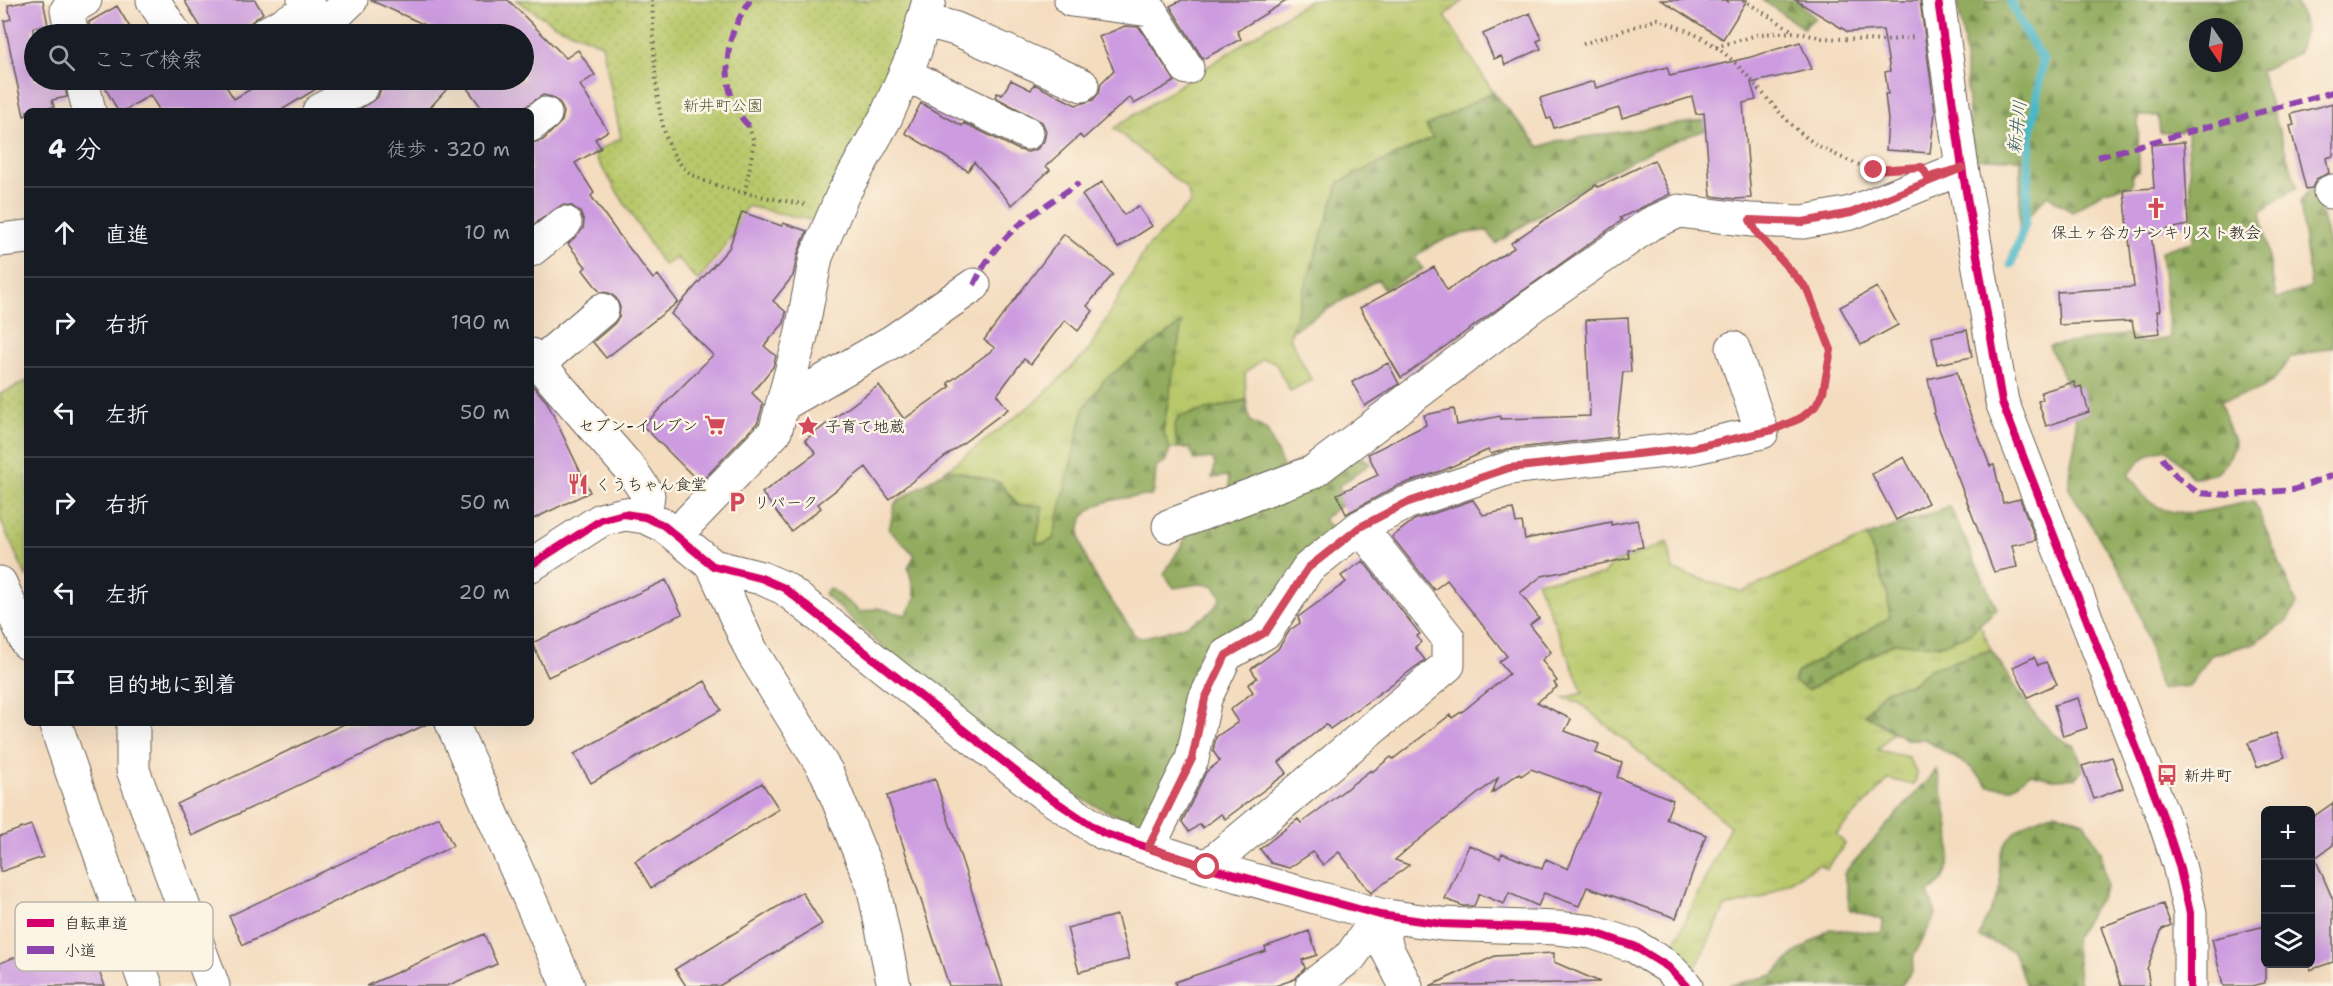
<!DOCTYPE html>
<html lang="ja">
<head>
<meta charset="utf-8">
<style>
  body { margin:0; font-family:"Shantell Sans","Klee One",sans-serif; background:#242831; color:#f1f3f6 }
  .controls { position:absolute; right:18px; bottom:18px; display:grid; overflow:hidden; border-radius:9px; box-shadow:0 6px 24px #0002 }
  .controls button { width:54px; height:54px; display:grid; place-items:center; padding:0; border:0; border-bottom:2px solid #363941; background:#171b24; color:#f1f3f6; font:30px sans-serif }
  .compass { position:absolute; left:2189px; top:18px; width:54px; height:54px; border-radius:50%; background:#171b24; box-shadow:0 6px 24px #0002; rotate:167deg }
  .stop { position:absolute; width:18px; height:18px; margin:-14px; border:4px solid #d1495b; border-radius:50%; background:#fff }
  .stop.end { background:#d1495b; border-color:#fff; box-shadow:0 2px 6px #0008 }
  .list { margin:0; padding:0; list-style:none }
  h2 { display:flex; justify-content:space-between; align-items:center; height:78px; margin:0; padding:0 24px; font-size:26px }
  h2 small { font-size:20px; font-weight:400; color:#9ea1a6 }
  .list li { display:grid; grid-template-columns:39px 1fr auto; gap:18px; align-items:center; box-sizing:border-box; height:90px; padding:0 24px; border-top:2px solid #363941 }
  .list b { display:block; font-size:22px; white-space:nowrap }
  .list em { font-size:20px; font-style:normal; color:#9ea1a6 }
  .icon { flex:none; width:33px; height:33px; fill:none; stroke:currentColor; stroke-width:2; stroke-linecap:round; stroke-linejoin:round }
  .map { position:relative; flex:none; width:2333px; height:986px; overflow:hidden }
  .search { position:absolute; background:#171b24; box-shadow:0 6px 24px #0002; left:24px; top:24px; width:510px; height:66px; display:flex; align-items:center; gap:15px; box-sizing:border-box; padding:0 21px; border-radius:33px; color:#9ea1a6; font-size:22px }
  .panel { position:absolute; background:#171b24; box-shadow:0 6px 24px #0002; left:24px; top:108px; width:510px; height:618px; border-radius:9px }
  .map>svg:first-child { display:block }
  .grass { fill:url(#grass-tufts); stroke:#6a7244; stroke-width:1.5 }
  .forest { fill:url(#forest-firs); stroke:#57643e; stroke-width:1.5; fill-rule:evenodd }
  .park { fill:url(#park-dots); stroke:#6a7244; stroke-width:1.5 }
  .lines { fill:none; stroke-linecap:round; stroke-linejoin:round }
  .stream { stroke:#4cb8c8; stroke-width:9 }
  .building { fill:#cd9ce0 }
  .minor-casing { stroke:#685f55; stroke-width:35 }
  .path { stroke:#685f55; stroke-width:4; stroke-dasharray:1.5 4.5; stroke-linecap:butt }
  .minor { stroke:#fff; stroke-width:33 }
  .quiet { stroke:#8e44ad; stroke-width:6; stroke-dasharray:12 6; stroke-linecap:butt }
  .cycleway-casing { stroke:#fcf5e5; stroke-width:11 }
  .cycleway { stroke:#d6006c; stroke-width:8 }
  .route { stroke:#d1495b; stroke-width:8 }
  .labels { text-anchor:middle; stroke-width:5; stroke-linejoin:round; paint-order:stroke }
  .park-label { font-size:16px; fill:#535838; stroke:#fcf5e5 }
  .poi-label { font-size:16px; fill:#1c1c1c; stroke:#fcf5e5; text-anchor:start }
  .water-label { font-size:18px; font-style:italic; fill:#2f5a61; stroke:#fcf5e5 }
  .key { fill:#fcf5e5; stroke:#b9b4a9; stroke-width:1.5 }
  .key-label { font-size:16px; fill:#1c1c1c }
</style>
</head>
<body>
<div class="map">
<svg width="2333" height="986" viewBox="0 0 2333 986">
  <defs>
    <pattern id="grass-tufts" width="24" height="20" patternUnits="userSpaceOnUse" patternTransform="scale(1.5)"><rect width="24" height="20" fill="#b8c86b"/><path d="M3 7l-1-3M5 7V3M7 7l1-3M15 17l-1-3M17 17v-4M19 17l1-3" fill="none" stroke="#9eab5c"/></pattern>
    <pattern id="forest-firs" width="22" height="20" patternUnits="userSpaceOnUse" patternTransform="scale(1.5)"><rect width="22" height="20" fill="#92ac5f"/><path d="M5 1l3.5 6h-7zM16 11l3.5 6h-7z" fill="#768b4e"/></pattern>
    <pattern id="park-dots" width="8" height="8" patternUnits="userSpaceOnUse" patternTransform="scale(1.5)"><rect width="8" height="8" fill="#b8c86b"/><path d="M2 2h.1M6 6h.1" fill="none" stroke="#9eab5c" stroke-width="1.8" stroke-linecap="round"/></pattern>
  </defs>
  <rect width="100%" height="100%" fill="#fcf5e5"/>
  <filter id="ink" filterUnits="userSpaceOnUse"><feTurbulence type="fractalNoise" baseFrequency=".0167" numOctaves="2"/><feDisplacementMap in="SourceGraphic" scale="12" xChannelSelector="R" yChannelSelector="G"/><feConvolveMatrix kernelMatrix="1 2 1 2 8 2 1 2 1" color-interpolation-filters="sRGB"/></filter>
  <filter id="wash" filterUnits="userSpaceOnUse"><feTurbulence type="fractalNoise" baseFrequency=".008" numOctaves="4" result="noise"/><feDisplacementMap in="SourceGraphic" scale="24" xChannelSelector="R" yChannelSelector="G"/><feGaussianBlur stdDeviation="1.35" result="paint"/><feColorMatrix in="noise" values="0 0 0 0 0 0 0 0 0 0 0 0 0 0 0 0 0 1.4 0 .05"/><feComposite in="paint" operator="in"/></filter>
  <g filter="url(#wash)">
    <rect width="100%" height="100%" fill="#f4dcbf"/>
    <!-- grass -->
    <path class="grass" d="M1309,0H1464L1445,16L1493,92L1427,126L1433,138L1339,182L1290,337L1311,380L1290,391L1275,362L1263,359L1245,373L1246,400L1178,417L1174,428L1178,448L1170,449L1163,431L1181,323L1084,408L1054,539L1045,543H1036L1035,505H1018L1000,483L948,469L1040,398L1088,351L1146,249L1191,202L1187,189L1114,128Z
      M1867,536L1888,596L1890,618L1797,673L1794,682L1808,690L1894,643H1915L1966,636L1980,624L1991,650L1930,669L1913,683L1885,691L1865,714L1893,732L1878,750L1908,757L1917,774L1914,785L1889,779L1836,834L1845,844L1826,869L1819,864L1760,899L1725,907L1695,969L1670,953L1730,826L1578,702L1564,698L1583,693L1537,581L1603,575L1611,564L1668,542L1673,570L1742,592Z"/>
    <!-- forest -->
    <path class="forest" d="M1762,0H1796L1815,18L1803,28Z
      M1957,0H2295L2306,27L2298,53L2260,71L2297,187L2261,211L2276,299L2311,287L2300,202L2308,191L2319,188L2328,199L2320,208L2333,260V347L2290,358C2272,391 2254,392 2220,401L2235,445C2223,471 2221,476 2192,477L2168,450C2151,448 2137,462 2129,475C2135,483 2141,495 2149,501C2178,525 2221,506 2254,501L2297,605L2284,624L2254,643L2211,655L2189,686L2160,689L2143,623L2126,581L2069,489C2067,466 2076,451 2076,430C2077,401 2061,371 2049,346L2126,334L2142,343L2170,338L2161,251L2194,241L2187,131L2160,133L2158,116H2138L2139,171L2132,174L2133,185L2104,191L2072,212L2047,195L2019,228L2021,159H1972L1964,42ZM2198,27H2234V63H2198Z
      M1493,92L1540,147L1557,141L1720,118L1723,125C1640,147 1566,196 1496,244L1488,231C1460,232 1435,239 1415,258L1423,269L1384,289L1378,279L1291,331L1339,182L1433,138L1426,126Z
      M1182,323L1163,431L1170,449L1165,462L1156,468L1154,491L1151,496C1026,498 1095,575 1134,634L1140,638C1165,632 1211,624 1221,597L1213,585L1198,584L1174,588L1164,574L1195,523L1233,505L1228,476L1212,478L1215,464L1212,458L1194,460L1190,448H1178L1174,428L1178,417L1246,400L1250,421L1267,430L1284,469L1343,438L1370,464L1339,486L1344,503L1323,519L1338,534L1262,625L1223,651L1187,758L1141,825C1019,782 919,679 824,594L829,588L861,612L878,608L906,615L916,598L908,567L915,555L889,530L895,503L948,469L1000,483L1018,505L1043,506L1036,543H1045L1053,539L1084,408L1105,379Z
      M1950,507L1997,609L1966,636L1940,645L1894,643L1808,690L1794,682L1797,673L1889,618L1888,596L1867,536Z
      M1991,650C2012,679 2040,735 2075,746L2084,769L2075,778L2053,779L2030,774L2011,788L1989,786L1970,767L1924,739H1906L1865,714L1885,691L1913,683L1930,669Z
      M1937,769C1943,799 1960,853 1942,881C1939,885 1932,889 1928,893L1936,914L1914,956L1912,971L1901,986H1728L1773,975L1795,953L1830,929L1882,933L1883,920L1850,910L1844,873Z
      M2055,812L2084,822L2101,852L2107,887L2074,939L2080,986H2026L2013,951L1979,937C1984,919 1996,903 2000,889C2002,881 1998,870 1999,861C2002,833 2031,819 2055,812Z"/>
    <!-- park -->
    <path class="park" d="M516,0H915L897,60L819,222L747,206L729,241L698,281L677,258L663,265L593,153L621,138L602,44L555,25Z
      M27,381V578L0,519V394Z"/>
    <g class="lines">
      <!-- stream -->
      <path class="stream" d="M2010,0L2023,28L2043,60L2030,138L2025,224L2011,264"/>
    </g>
    <g id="blocks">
      <!-- building -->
      <path class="building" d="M34,0H43L48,25L33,28L34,80H64L67,97L52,100L54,107L27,111V115L24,116L4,21L11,19L8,5Z
        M184,0H255L263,13L249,24L246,34H205Z
        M370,0H508L566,58L578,50L595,75L580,85L608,131L595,139L601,148L575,163L594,193L591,196L617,232L653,279L658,275L678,302L606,358L593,342L614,324L619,317L620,307L616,298L609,293L600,292L583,270L586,267L568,244L583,229L584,221L580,212L572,206L562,205L531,226V143L543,140L562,121L564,112L560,103L552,97L543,95L519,111H484L461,80H524V34H445Z
        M1182,0H1288L1237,31L1241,39L1203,59L1170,6Z
        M1661,0H1747L1723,39Z
        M1795,0H1920L1935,112L1930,153L1886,150L1888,120L1885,94H1888L1885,72L1890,71L1883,30L1848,32Z
        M117,6L134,34H90L89,22Z
        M1530,13L1542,39L1537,41L1541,49L1505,65L1501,56L1494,59L1483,34Z
        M1125,26L1139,27L1175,81L1134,104L1130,97L1083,139L1080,135L1046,166L1050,170L1012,205L974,162L968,171L905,133L921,103L962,126L964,123L1019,150L1028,152L1037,149L1044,141L1046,131L1042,122L995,97L997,93L1002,95L1011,80L1031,90L1034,84L1076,105L1093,100L1099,93L1101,83L1114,70L1099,37Z
        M1800,42L1812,69L1751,83L1756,100L1743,103L1751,198L1735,199L1711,196L1704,113L1696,114L1692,97L1622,118L1619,108L1554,128L1551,118L1547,119L1540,98L1594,81L1596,88L1667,67L1670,76L1751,57Z
        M101,80H222L234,99L266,80H331L280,111H160L150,95L124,111H118Z
        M396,80H455L427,111H357L378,97L381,88Z
        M2333,103V156L2326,158L2329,173L2316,179L2312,188L2306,189L2290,126L2294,125L2291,114Z
        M2184,142L2188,225L2151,233L2160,311H2157L2160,333L2135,336L2132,321L2059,325L2057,292L2134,287L2124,190L2154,188L2151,145Z
        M1654,160L1670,194L1620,218L1622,220L1401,378L1360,308L1434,267L1447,290L1514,248L1511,243L1596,185L1598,187Z
        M1102,182L1124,215L1138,206L1152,226L1118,248L1082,195Z
        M742,212L782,226L783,223L807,231L798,253L793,276L773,301L786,312L784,323L764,346L776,356L773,367L752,393L763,404L758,422L700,483L643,426L713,355L671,314L729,248Z
        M1064,234L1113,274L1087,306L1093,311L1078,331L1065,320L1031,364L1024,359L997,395L1008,409L889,499L866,467L818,504L821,508L791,531L762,493L816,453L805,440L879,385L904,419L950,387L948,383L995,348L984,340Z
        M1877,287L1898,325L1861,345L1840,307Z
        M1628,318L1631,372H1623L1616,437L1507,449L1491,454L1488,450L1444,470L1397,486L1346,514L1337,494L1378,475L1368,454L1426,425L1424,415L1454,409L1457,425L1500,416L1501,419L1590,416L1586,320Z
        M1967,330L1972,357L1937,364L1932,337Z
        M1388,363L1399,384L1365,406L1352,382Z
        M1957,372L1961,390L1990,466L1994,465L2003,503L2020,499L2036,540L2012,545L2017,567L1994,572L1933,413L1935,412L1928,379Z
        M2074,382L2076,388L2081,386L2089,412L2046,426L2038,401L2043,400L2041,392Z
        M531,384L547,402L590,492L531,520Z
        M1904,457L1928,503L1896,520L1872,474Z
        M1473,500L1483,515L1513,509L1516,523L1522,522L1525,539L1611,522V525L1637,520L1643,547L1628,550L1630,558L1542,576L1520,593L1539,618L1530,625L1551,652L1542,660L1557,681L1554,683L1557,687L1537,702L1571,719L1565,731L1599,744L1596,753L1622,763L1617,777L1673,800L1666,819L1706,835L1676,918L1587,887L1579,906L1544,893L1538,906L1509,893L1504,904L1479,894L1474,906H1463L1445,899L1469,845L1500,858L1502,853L1542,869L1546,859L1568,869L1600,794L1531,769L1521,776L1519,773L1492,793L1498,778L1412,845L1395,860L1409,865L1371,893L1339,852L1323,865L1313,852L1289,868L1271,863L1260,849L1298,819L1301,823L1316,812L1371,770L1372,772L1391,757L1393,759L1450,715L1452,718L1463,711L1509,674L1499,662L1507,656L1447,580L1434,590L1392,537L1414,520Z
        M1363,561L1420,634L1417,636L1421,642L1415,647L1425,660L1330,729L1326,724L1279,762L1287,773L1225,819L1221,814L1203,828L1200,824L1189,832L1182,822L1206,772L1220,761L1213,751L1216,737L1238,722L1230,710L1253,692L1248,685L1257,678L1251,669L1278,649L1290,630L1300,623L1298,617L1346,582L1341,576Z
        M666,580L682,614L548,677L532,643Z
        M2034,657L2038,665L2046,662L2057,684L2028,697L2013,667Z
        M705,681L721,710L591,783L574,754Z
        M2078,698L2087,728L2063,736L2054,705Z
        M346,723H429L192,836L177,804Z
        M2276,733L2285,757L2257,767L2248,743Z
        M2112,757L2123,788L2094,799L2082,766Z
        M935,779L1003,986H949L887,796Z
        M762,783L779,809L651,888L635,861Z
        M2333,803V845L2315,858L2333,900V962L2310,970V819Z
        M439,817L453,846L243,945L229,916Z
        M31,825L43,857L0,872V836Z
        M802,892L822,924L719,986H686L675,969Z
        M2163,904L2171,925L2162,929L2147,969L2150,986H2121L2101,927Z
        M1117,915L1129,959L1079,972L1067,928Z
        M2265,926V983L2251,986H2223L2212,939Z
        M83,930L105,986H0V963Z
        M1309,931L1317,955L1302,960L1305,968L1295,979L1275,986H1176L1175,982L1266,951L1265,947Z
        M484,934L497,964L447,986H366Z
        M1554,953V962L1600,982L1430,986L1495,956Z"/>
    </g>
  </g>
  <g filter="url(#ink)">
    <use href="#blocks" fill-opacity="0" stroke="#685f55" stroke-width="1.5"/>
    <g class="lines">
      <defs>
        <path id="minor" d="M153,0L175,34
          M304,0L327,34
          M1071,0L1150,10L1187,68
          M1938,0L1962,168L2002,402L2163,816L2179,865L2190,913V986
          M923,20L956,29L1082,85
          M322,28L351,0
          M72,34L67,10L85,0
          M265,34L308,10
          M905,74L1027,133
          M82,80L89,111
          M319,111L362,87
          M531,125L545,114
          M2330,192L2333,191
          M0,240L27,237
          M531,250L565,223
          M531,355L631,470L648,495L645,517
          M538,364L602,310
          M782,405L893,341L974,285
          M1169,526L1313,472L1532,306L1650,224L1679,211L1750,220L1803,222L1851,213L1962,168
          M678,537L689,521L775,432L801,336L816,257L842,196L886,117L915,51L929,0
          M531,565L601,520L624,514L645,517L663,525L713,566L761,578L784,588L1043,793L1103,833L1207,867L1380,915L1442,924L1557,928L1592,932L1634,946L1668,967L1686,986
          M713,566L752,652L827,773L873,885L894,986
          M0,583L27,643
          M55,723L146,986
          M133,723V770L213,986
          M452,723L568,986
          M1148,848L1192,759L1205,699L1226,655L1266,632L1308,568L1360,527L1406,503L1509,468L1692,448L1762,432L1733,348
          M1207,867L1448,665V638L1360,527
          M1380,915L1387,949L1406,986
          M1312,986L1351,956L1380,915"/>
      </defs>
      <!-- minor casing -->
      <use href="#minor" class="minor-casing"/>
      <!-- path -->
      <path class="path" d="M652,0C655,44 651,137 684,168C705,190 775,198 806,205
        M1743,0L1793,31
        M1727,2L1728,0
        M1583,44L1658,19C1677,27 1699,34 1716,47C1751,72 1773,112 1807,138C1826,152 1851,162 1873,170
        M1716,47L1760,34L1795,32L1822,38L1884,41L1914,37
        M745,192L754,143L749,126
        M1773,253L1807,289L1831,350L1823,392L1816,406L1790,423"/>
      <!-- minor -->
      <use href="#minor" class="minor"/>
      <!-- quiet -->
      <path class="quiet" d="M749,126C728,107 724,71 730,43C733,27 742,14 750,0
        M2098,157L2333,92
        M974,285C999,231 1032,215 1079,183
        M2162,458L2176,476L2198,493L2230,495L2293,490L2333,475"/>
      <defs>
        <path id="cycleway" d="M1938,0L1962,168L2002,402L2163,816L2179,865L2190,913V986
          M531,565L601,520L624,514L645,517L663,525L713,566L761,578L784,588L1043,793L1103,833L1207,867L1380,915L1442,924L1557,928L1592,932L1634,946L1668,967L1686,986"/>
      </defs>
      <!-- cycleway casing -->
      <use href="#cycleway" class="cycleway-casing"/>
      <!-- cycleway -->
      <use href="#cycleway" class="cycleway"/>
    </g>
  </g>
  <g class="lines" filter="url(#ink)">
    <!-- route -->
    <path class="route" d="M1207,867L1148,848L1192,759L1205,699L1226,655L1266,632L1308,568L1360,527L1406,503L1509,468L1692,448L1773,430L1801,418L1816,406L1823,392L1831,350L1807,289L1757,233L1750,220L1803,222L1851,213L1962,168L1928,177L1922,167L1874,170"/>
  </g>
  <!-- icons -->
  <defs>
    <symbol id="church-bare" viewBox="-9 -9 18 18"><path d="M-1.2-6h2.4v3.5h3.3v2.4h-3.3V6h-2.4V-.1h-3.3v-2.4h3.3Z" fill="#d1495b" stroke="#fcf5e5" stroke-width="2.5" paint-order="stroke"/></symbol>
    <symbol id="supermarket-bare" viewBox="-9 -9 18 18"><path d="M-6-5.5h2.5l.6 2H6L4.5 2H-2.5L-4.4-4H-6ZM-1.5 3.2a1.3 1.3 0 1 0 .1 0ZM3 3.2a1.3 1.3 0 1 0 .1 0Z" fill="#d1495b" stroke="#fcf5e5" stroke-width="2.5" paint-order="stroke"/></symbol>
    <symbol id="sight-bare" viewBox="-9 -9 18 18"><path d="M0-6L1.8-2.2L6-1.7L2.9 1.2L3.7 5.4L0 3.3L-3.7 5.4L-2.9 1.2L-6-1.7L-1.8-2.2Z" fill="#d1495b" stroke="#fcf5e5" stroke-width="2.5" paint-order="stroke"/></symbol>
    <symbol id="restaurant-bare" viewBox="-9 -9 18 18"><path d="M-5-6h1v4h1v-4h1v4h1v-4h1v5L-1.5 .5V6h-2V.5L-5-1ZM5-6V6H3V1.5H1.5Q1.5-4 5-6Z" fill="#d1495b" stroke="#fcf5e5" stroke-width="2.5" paint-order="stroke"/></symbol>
    <symbol id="parking-bare" viewBox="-9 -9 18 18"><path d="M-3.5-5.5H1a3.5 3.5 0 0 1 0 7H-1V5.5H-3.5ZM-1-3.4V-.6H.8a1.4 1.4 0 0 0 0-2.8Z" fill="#d1495b" stroke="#fcf5e5" stroke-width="2.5" paint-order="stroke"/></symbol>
    <symbol id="bus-bare" viewBox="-9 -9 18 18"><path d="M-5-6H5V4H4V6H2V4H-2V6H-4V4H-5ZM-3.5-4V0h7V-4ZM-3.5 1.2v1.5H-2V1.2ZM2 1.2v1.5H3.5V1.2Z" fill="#d1495b" stroke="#fcf5e5" stroke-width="2.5" paint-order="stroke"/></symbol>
  </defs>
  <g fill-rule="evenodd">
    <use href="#church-bare" x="2141" y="193" width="30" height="30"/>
    <use href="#supermarket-bare" x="700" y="410" width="30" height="30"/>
    <use href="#sight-bare" x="793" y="411" width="30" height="30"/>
    <use href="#restaurant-bare" x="563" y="469" width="30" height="30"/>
    <use href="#parking-bare" x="722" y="487" width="30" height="30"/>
    <use href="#bus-bare" x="2152" y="760" width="30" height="30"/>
  </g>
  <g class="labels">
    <!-- park labels -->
    <g class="park-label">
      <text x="723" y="111">新井町公園</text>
    </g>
    <!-- poi labels -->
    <g class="poi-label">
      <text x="2156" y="238" text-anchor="middle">保土ヶ谷カナンキリスト教会</text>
      <text x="698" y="431" text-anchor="end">セブン-イレブン</text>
      <text x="825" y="432">子育て地蔵</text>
      <text x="595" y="490">くうちゃん食堂</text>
      <text x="754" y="508">リパーク</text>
      <text x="2184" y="781">新井町</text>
    </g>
    <!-- water labels -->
    <g class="water-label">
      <text transform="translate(2017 127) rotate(-83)" y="6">新井川</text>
    </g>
  </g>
  <!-- legend -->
  <rect x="15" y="902" width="198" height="69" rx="9" class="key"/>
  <rect x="27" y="919" width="27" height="8" fill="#d6006c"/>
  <rect x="27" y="946" width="27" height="8" fill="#8e44ad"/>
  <g class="key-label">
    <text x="64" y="929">自転車道</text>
    <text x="64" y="956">小道</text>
  </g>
</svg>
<div class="controls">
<button>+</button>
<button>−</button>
<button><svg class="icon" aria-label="layers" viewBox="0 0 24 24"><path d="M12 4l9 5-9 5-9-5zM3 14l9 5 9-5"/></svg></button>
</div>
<svg class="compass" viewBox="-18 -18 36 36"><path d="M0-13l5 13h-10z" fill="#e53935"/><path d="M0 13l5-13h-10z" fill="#9ea1a6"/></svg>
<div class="stop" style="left:1207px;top:867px"></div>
<div class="stop end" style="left:1874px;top:170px"></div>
<div class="search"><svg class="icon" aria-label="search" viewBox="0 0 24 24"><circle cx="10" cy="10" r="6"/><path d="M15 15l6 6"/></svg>ここで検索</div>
<section class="panel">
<h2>4 分<small>徒歩 · 320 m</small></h2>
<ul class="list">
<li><svg class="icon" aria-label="ahead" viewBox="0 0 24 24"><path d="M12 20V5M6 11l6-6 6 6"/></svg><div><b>直進</b></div><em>10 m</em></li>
<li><svg class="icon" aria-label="right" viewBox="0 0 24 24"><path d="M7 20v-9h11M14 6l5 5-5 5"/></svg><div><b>右折</b></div><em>190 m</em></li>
<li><svg class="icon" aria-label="left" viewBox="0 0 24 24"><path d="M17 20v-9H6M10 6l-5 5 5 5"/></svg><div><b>左折</b></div><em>50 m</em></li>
<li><svg class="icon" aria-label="right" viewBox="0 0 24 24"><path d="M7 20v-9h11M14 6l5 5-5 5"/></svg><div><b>右折</b></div><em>50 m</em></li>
<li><svg class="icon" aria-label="left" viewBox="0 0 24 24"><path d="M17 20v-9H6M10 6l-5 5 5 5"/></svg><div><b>左折</b></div><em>20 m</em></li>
<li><svg class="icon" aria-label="arrive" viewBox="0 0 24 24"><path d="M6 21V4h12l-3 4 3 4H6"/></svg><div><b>目的地に到着</b></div></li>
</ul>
</section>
</div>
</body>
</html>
